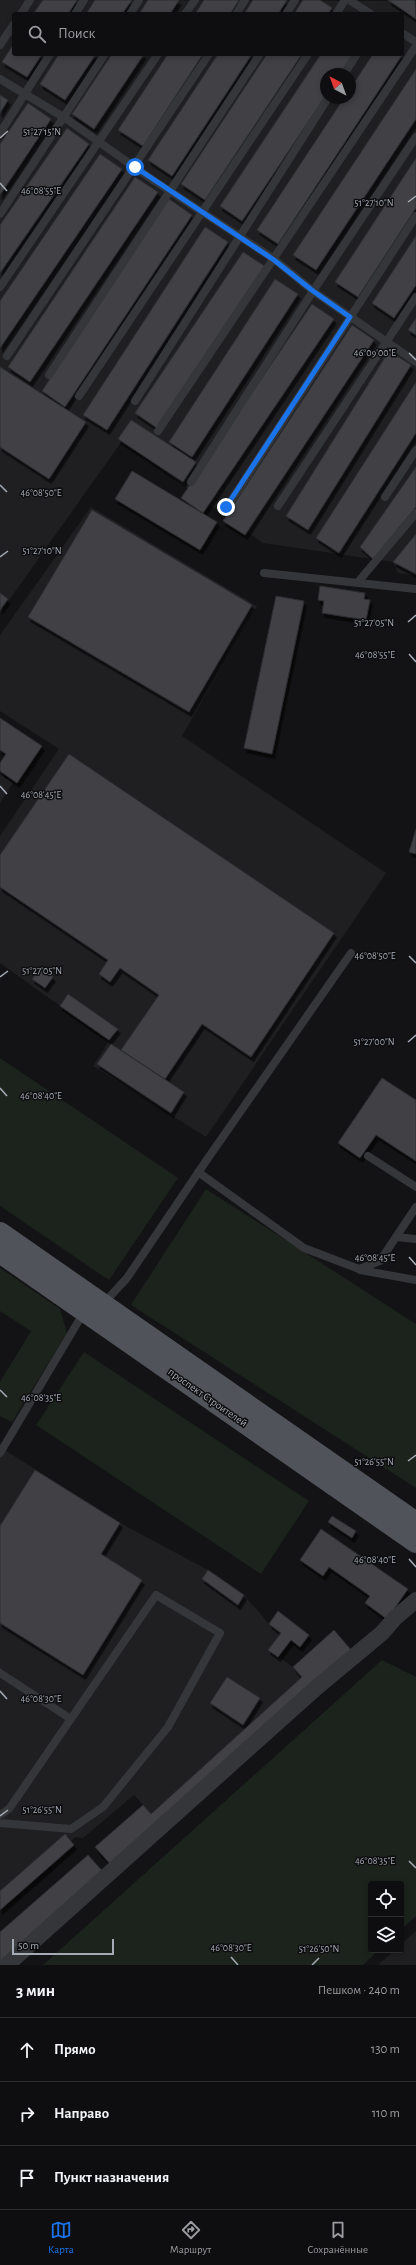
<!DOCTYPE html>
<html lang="ru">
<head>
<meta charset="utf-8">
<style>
  body { margin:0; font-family:"Alegreya Sans",sans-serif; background:#171719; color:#f1f3f6 }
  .controls { position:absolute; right:12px; bottom:12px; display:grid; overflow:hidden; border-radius:4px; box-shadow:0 2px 6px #0003 }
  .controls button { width:36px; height:36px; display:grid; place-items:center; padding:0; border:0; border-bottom:1px solid #2e2e30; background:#0e0e10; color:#f1f3f6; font:20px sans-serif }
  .compass { position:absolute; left:320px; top:68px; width:36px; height:36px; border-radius:50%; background:#0e0e10; box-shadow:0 2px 6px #0003; rotate:319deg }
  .scale { position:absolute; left:12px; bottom:10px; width:102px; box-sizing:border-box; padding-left:4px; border:2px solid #a5abb5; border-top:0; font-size:11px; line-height:14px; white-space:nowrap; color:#a5abb5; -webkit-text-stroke:3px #0e0e10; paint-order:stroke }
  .stop { position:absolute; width:12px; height:12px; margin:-9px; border:3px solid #1a73e8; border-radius:50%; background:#fff }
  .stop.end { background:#1a73e8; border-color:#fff; box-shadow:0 1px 4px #0008 }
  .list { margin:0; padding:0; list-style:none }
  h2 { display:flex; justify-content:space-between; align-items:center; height:52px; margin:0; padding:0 16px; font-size:17px }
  h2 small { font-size:13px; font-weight:400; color:#9b9c9f }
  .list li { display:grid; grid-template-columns:26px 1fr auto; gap:12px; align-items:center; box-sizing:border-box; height:64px; padding:0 16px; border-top:1px solid #2e2e30 }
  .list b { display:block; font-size:15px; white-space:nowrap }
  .list em { font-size:13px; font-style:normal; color:#9b9c9f }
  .icon { flex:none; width:22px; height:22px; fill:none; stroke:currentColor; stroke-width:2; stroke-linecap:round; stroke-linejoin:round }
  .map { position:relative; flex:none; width:416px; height:1965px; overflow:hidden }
  .search { position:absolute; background:#0e0e10; box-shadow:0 2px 6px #0003; left:12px; right:12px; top:12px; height:44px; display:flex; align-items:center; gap:10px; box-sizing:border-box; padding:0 14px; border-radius:4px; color:#9b9c9f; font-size:15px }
  .sheet { height:244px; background:#0e0e10 }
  nav { display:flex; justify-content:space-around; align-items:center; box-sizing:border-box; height:56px; border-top:1px solid #2e2e30; background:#0e0e10; font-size:11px; color:#9b9c9f }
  nav a { display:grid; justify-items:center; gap:2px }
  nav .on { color:#1a73e8 }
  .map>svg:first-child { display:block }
  .built { fill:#1f1f22; fill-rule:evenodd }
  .green { fill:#1c231c }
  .building { fill:#3f4145; stroke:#2d2e31; filter:url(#shadow) }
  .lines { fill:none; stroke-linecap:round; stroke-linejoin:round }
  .lane { stroke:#34363a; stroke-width:8 }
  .street { stroke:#34363a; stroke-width:16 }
  .primary { stroke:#505359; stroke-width:22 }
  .route { stroke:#1a73e8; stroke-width:5 }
  .ticks { fill:none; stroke:#a5abb5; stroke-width:1.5 }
  .labels { text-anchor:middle; stroke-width:3; stroke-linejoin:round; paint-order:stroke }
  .street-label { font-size:11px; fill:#a5abb5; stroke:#0e0e10 }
  .ticks-label { font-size:10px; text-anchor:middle; fill:#a5abb5; stroke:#0e0e10; stroke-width:3; stroke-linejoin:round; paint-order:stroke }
</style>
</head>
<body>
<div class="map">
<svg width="416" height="1965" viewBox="0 0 416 1965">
  <defs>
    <filter id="shadow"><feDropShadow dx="2.5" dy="4.5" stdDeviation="0" flood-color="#0009"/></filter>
  </defs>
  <rect width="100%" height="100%" fill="#131315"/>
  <!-- built -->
  <path class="built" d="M0,0L416,1V576L398,573L393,562L263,543L122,441L0,613ZM14,14H402V54H14ZM326,74H350V98H326Z
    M91,507L257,606L182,736L386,873L206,1137L93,1066L109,1041L0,963V836L59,749L0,711V635Z
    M0,774L13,783L0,803Z
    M0,1447L120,1523L208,1570L244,1595L269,1624L281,1633L269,1650L293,1667L302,1677L151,1814L134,1795L83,1838L75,1837L71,1841L65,1834L0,1891Z
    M416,1931V1965H378L395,1950H401V1944Z"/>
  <!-- green -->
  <path class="green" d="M0,1058L178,1178L109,1280L0,1206Z
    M206,1189L416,1324V1488L131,1305Z
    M0,1268L60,1309L67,1333L12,1422L0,1416V1382L31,1331L0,1311Z
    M84,1352L309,1501L261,1574L36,1425Z
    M382,1660L416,1677V1916L401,1930V1884H371V1950H379L363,1965H43Z"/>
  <!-- building -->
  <path class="building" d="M43,0H77L68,14H33Z
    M95,0H132L122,14H86Z
    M148,0H179L170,14H139Z
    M204,0H239L230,14H195Z
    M253,0H287L278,14H244Z
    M303,0H320L332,8L328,14H294Z
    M388,0H415L416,19Z
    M14,43V54H42L27,77L2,62Z
    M402,50L404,52L278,244L257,230L344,98H350V89L373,54H402Z
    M59,54H96L65,100L40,84Z
    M112,54H144L94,129L72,114Z
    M168,54H203L143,146L118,130Z
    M218,54H252L172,176L148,160Z
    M267,54H302L205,200L181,184Z
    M321,54H353L340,74H326V95L242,221L220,206Z
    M416,69V119L316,270L293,255Z
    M0,95L8,100L0,113Z
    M28,103L51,119L0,195V144Z
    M67,128L89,144L0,273V225Z
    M100,154L122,169L0,348V301Z
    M416,158V208L358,297L335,282Z
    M135,177L158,192L30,382L8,367Z
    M169,199L192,215L65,407L42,391Z
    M205,227L228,242L107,430L83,415Z
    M416,236V285L394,318L372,303Z
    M243,252L266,267L157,428L135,413Z
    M275,279L298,294L192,457L169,442Z
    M312,304L334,319L203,513L181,498Z
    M416,318V335L408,330Z
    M352,325L374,340L245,535L223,521Z
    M389,351L411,365L308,530L286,516Z
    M0,367L86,422L49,479L0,447Z
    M416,382V433L339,553L316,538Z
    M131,420L196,462L183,482L118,439Z
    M416,467V507L373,559L360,547Z
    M132,471L217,522L200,550L115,499Z
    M92,510L252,605L189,712L28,617Z
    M416,534V574L393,562Z
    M320,586L365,593L364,599L370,600L366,620L322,613L324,601L318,600Z
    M0,593L8,599L0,610Z
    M276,596L304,601L272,754L244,748Z
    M0,718L42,746L17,783L0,771V763L6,754L0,750Z
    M69,754L334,933L251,1057L202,1024L165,1079L121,1050L159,995L120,968L110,982L99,974L108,960L0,887V855Z
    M416,829V854L409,852Z
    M41,968L53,977L45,988L32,979Z
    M68,994L118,1029L109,1040L60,1006Z
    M111,1044L184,1092L171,1113L97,1064Z
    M382,1078L416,1100V1161L376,1135L360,1158L338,1143Z
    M35,1470L120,1523L101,1554L142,1580L83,1675L0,1623V1526Z
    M332,1516L356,1531L352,1538L328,1522Z
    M321,1529L408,1589L387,1619L365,1603L370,1596L329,1567L323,1576L300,1560Z
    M208,1570L244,1595L238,1605L202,1579Z
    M278,1611L309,1635L300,1647L291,1640L278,1657L268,1650L281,1633L269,1624Z
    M334,1630L352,1651L113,1867L95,1847L143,1805L151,1814L302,1677L293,1667Z
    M227,1677L260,1698L243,1725L210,1703Z
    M65,1834L74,1845L0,1910V1891Z
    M88,1855L105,1874L0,1965V1932Z"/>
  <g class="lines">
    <!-- lane -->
    <path class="lane" d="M349,0L371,14
      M21,14L30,0
      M75,14L84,0
      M130,14L139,0
      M185,14L195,0
      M236,14L245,0
      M286,14L295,0
      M336,14L345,0
      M402,33L416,42
      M0,45L14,24
      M344,74L357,54
      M0,79L65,118L153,180L239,236L274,259L313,291L416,362
      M0,133L50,54
      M0,214L105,54
      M0,287L158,54
      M7,356L209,54
      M49,375L260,54
      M79,396L308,54
      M135,401L328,98
      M158,431L416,46
      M191,482L313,291L416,137
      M385,497L416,450
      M278,506L416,297
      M227,507L416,216
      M264,573L416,589
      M358,582L416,513
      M368,1156L416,1187
      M198,1172L304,1248L359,1269L380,1261L416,1207
      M396,1237L416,1239
      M360,1270L416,1280
      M103,1304L127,1278L206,1161L351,953
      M0,1453L84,1312
      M0,1673L71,1719
      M0,1815L9,1809L156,1595L220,1633L168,1727L103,1807L71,1829L0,1823"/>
    <!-- street -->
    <path class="street" d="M7,1965L316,1688L382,1633L395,1618L416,1600"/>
    <!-- primary -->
    <path class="primary" d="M0,1233L416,1523
      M0,1252L416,1542"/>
  </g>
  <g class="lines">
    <!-- route -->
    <path class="route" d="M135,167L274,260L313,291L350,317L226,507"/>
  </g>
  <!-- ticks -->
  <path class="ticks" d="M0,138L8,131M0,183L7,191M408,202L416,196M409,353L416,360M0,485L7,492M0,557L8,551M408,622L416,615M409,654L416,662M0,786L7,794M409,956L416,963M0,977L8,971M408,1042L416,1035M0,1088L7,1096M409,1257L416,1265M0,1390L7,1397M408,1461L416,1455M409,1559L416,1567M0,1691L7,1699M0,1816L8,1810M409,1861L416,1868M231,1957L238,1965M312,1965L319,1958"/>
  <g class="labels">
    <!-- street labels -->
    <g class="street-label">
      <text transform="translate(208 1397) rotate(35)" y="4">проспект Строителей</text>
    </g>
  </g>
  <g class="ticks-label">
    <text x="42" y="135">51°27'15"N</text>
    <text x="41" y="194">46°08'55"E</text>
    <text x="374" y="206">51°27'10"N</text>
    <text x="375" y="356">46°09'00"E</text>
    <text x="41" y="496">46°08'50"E</text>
    <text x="42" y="554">51°27'10"N</text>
    <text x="374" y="626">51°27'05"N</text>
    <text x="375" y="658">46°08'55"E</text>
    <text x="41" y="798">46°08'45"E</text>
    <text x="375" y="959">46°08'50"E</text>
    <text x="42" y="974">51°27'05"N</text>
    <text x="374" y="1045">51°27'00"N</text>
    <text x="41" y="1099">46°08'40"E</text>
    <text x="375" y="1261">46°08'45"E</text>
    <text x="41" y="1401">46°08'35"E</text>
    <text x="374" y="1465">51°26'55"N</text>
    <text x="375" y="1563">46°08'40"E</text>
    <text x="41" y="1702">46°08'30"E</text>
    <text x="42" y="1813">51°26'55"N</text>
    <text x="375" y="1864">46°08'35"E</text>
    <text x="231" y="1951">46°08'30"E</text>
    <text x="319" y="1952">51°26'50"N</text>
  </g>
</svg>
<div class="controls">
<button><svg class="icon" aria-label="locate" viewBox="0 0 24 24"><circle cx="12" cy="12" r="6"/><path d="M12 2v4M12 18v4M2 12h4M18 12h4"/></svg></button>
<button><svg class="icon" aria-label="layers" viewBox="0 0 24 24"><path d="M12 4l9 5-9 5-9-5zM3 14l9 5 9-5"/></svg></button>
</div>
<svg class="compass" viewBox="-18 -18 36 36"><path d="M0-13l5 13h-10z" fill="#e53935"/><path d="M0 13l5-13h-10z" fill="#9b9c9f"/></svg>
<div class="scale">50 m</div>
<div class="stop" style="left:135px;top:167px"></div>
<div class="stop end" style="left:226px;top:507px"></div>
<div class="search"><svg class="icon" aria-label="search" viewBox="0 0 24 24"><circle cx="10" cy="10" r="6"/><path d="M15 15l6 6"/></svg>Поиск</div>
</div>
<section class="sheet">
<h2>3 мин<small>Пешком · 240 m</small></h2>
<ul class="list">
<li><svg class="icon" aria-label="ahead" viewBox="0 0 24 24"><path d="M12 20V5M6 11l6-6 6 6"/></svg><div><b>Прямо</b></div><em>130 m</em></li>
<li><svg class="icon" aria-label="right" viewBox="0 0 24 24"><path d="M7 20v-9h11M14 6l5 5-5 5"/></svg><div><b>Направо</b></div><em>110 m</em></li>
<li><svg class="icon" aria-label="arrive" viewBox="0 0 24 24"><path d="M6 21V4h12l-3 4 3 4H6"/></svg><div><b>Пункт назначения</b></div></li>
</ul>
</section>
<nav>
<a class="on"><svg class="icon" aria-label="map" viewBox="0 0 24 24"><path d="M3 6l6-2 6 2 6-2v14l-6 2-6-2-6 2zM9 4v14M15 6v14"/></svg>Карта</a>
<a><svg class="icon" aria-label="directions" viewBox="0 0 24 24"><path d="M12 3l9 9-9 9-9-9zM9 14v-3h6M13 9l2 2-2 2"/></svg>Маршрут</a>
<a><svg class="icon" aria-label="saved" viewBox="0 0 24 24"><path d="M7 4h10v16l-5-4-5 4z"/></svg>Сохранённые</a>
</nav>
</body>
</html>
